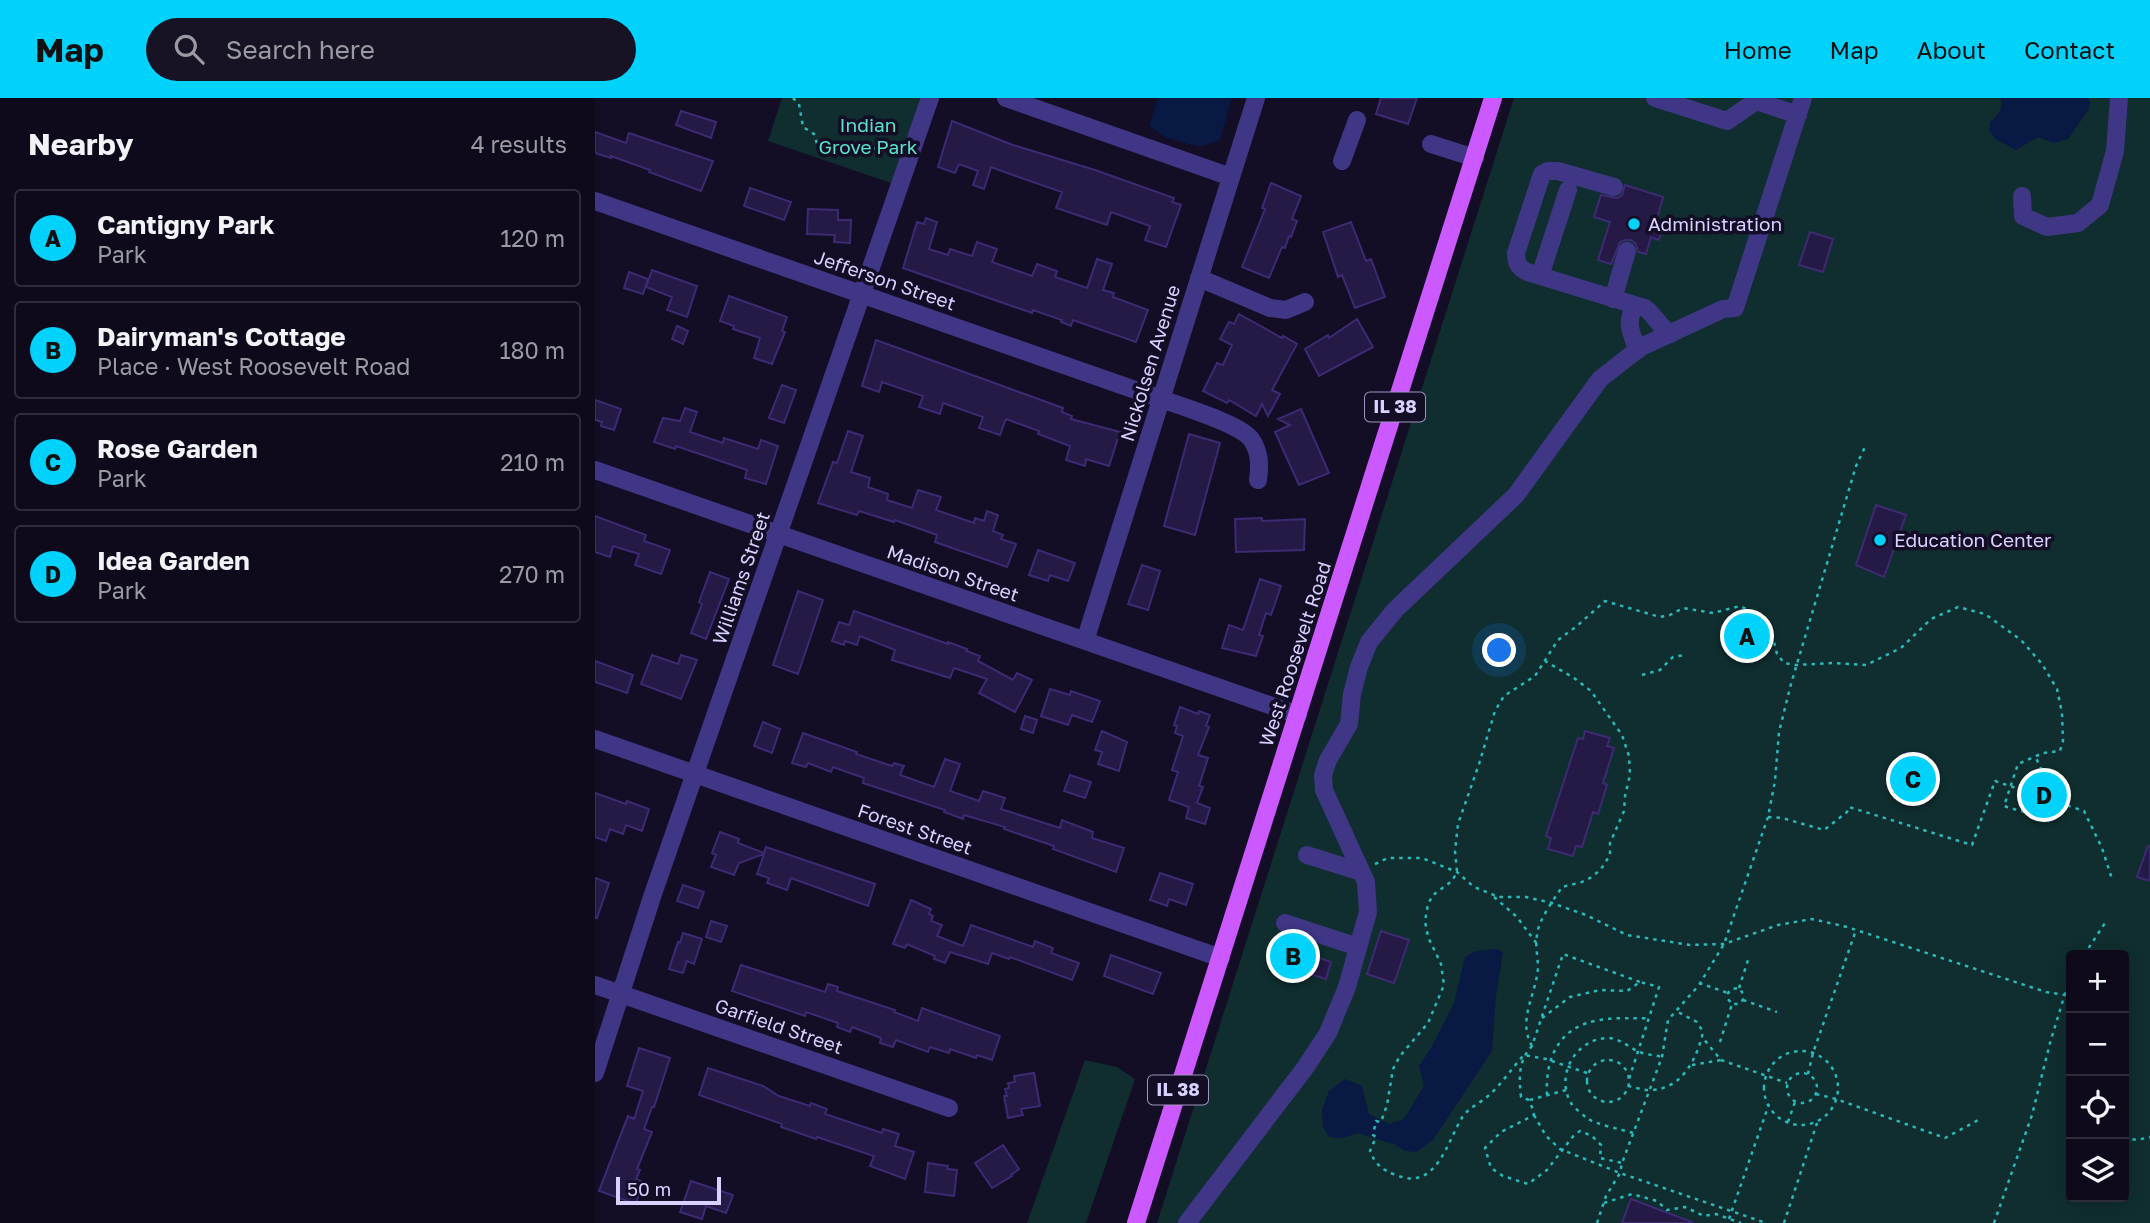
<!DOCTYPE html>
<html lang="en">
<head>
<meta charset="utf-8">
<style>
  body { margin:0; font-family:"Golos Text",sans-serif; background:#171325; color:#f1f3f6 }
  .controls { position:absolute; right:21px; bottom:21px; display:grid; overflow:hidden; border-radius:7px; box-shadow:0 4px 18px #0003 }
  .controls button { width:63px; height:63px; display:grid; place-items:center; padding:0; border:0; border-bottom:2px solid #2e2b3b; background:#0e0a1c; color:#f1f3f6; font:35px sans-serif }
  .scale { position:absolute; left:21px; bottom:18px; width:105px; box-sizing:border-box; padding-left:7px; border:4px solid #d9d1ff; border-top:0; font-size:19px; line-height:24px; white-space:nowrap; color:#d9d1ff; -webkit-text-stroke:5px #130d25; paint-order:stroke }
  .you { position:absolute; left:905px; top:553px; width:24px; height:24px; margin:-18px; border:5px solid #fff; border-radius:50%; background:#1a73e8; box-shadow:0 0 0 10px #1a73e833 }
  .badge { display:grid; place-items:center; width:46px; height:46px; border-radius:50%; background:#00d2fc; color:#111; font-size:23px; font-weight:700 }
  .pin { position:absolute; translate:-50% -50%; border:4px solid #fff; box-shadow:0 2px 7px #0006 }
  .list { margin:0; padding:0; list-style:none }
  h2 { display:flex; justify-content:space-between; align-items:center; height:91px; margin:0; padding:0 28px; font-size:30px }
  h2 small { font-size:23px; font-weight:400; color:#9b9aa3 }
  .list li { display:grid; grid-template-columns:46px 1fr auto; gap:21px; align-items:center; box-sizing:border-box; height:98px; margin:0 14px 14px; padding:0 14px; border:2px solid #2e2b3b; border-radius:7px }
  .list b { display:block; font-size:26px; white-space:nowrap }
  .list p { margin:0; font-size:23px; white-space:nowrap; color:#9b9aa3 }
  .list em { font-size:23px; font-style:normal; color:#9b9aa3 }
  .icon { flex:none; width:38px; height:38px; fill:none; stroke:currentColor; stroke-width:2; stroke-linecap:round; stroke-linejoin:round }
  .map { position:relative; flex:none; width:1555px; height:1125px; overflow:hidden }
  header { display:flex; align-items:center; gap:42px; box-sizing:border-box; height:98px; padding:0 35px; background:#00d2fc; color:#111 }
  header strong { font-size:33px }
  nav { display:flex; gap:38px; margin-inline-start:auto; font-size:24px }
  .search { width:490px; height:63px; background:#171325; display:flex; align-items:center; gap:18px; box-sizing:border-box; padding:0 24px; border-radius:38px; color:#9b9aa3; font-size:26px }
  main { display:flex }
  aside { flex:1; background:#0e0a1c }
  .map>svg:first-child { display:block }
  .green { fill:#102e2f; fill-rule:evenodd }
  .water { fill:#081943 }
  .building { fill:#251946; stroke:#3d2a73; stroke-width:2 }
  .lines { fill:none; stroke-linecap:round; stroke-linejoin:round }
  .path { stroke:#2ab9ba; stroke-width:2.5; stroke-dasharray:3.5 5; stroke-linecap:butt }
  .minor { stroke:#3f3685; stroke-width:18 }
  .major { stroke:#cc58ff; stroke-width:18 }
  .poi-dot { fill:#00d2fc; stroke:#130d25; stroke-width:2.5 }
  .labels { text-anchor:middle; stroke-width:7; stroke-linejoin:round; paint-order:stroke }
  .shield { fill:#130d25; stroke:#9e96be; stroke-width:2 }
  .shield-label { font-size:18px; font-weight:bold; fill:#d9d1ff }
  .park-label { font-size:19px; fill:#58e4ca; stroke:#130d25 }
  .poi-label { font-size:19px; fill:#d9d1ff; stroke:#130d25; text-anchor:start }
  .street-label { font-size:19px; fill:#d9d1ff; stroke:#130d25 }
</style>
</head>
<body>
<header>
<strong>Map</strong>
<div class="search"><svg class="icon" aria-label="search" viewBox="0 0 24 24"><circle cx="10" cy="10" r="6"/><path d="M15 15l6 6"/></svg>Search here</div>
<nav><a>Home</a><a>Map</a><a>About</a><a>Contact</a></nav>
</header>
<main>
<aside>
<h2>Nearby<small>4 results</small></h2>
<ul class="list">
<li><span class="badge">A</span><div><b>Cantigny Park</b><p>Park</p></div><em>120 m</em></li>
<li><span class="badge">B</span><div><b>Dairyman's Cottage</b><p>Place · West Roosevelt Road</p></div><em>180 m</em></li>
<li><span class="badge">C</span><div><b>Rose Garden</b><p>Park</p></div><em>210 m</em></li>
<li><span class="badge">D</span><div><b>Idea Garden</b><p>Park</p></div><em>270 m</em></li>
</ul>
</aside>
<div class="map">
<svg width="1555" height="1125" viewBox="0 0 1555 1125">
  <rect width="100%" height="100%" fill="#130d25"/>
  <!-- green -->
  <path class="green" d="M187,0H326L296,85L173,43Z
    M919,0H1555V1125H562ZM1476,857H1529V1099H1476Z
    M490,962L522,969L540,981L491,1125H432Z"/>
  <!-- water -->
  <path class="water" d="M563,0H637L625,42L605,49L572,40L554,28Z
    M1405,0H1492L1495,4L1494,11L1473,41L1458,45L1443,39L1421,52L1400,41L1394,32L1395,24C1403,17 1409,11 1405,0Z
    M901,851L908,854L901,898L897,953L838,1042L821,1054L810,1053L801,1047L763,1035L748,1040L734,1039L728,1029L727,1012L734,993L750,981L767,988L774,1016L794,1026L809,1021L829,988L824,968L836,950L859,905L870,859L881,853Z"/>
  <!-- building -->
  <path class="building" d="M786,0H822L813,26L781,16Z
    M86,13L121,24L116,40L81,27Z
    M357,23L418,47L500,72L579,100L577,104L586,107L571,149L550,142L555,128L516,114L512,127L461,110L467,94L415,76L396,69L389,91L378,87L383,73L364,66L360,75L343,69Z
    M0,34L31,45L34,35L118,63L106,93L54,74L55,72L16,58V60L3,56L0,54Z
    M676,85L706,98L697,121L702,123L696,139L694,138L690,150L687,149L674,180L647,169L670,111L667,110Z
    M1030,87L1068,99L1061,125L1068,127L1064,142L1056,139L1051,156L1043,154L1041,146L1036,142H1030L1025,144L1016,166L1003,162L1015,124L999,119L1006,97L1022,100L1027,97Z
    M155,90L196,104L189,122L149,108Z
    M213,111L243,112V122H256L255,145L239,144L240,137L212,136Z
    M331,120L342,124L334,151L353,157L355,151L377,158L382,144L402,151L397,164L437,178L442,166L462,173L460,179L492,190L502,161L517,166L508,192L519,195L518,199L553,212L541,244L478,222L476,228L466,224L467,222L438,212L437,215L308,170L322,124L329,126Z
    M756,124L771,163L776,161L790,199L760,210L747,177L743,179L728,134Z
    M1215,134L1238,141L1228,174L1204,167Z
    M57,172L102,188L92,219L72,212L77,199L51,189Z
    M34,174L53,181L48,196L29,190Z
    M134,198L192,219L187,233L190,234L177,266L159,260L165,240L138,231L139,228L125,223Z
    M644,216L687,240L688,238L702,246L677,292L685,296L673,318L667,306L661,318L634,302L632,305L608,293L622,265L628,267L637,247L625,241L634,224L639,226Z
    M762,221L778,249L724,278L710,251L733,237L734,240Z
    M82,228L93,233L88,246L77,241Z
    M281,242L468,310L467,314L477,318L476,321L525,334L514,368L491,361L490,368L471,362L475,348L443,336L444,333L411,321L405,337L384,330L388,319L348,305L345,316L324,309L328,298L287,284L284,294L267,288Z
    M187,287L201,292L189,325L174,320Z
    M0,302L26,311L19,332L6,328L7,324L0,322Z
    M90,310L102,314L95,334L128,345L129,340L163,351L166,342L183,348L171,386L150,380L152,372L81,348L80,351L59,344L68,320L85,323Z
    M706,311L734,375L704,387L680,334L695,327L683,321Z
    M253,333L268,338L256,374L275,380L273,389L293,396L292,402L317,410L323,392L346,399L341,412L379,425L380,420L389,423L392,413L403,417L398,433L408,437L406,441L421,446L412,469L340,444L342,437L300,422L299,424L264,413L262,417L223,405L238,364L242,365Z
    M594,336L625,345L600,437L569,428Z
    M1281,407L1311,417L1289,479L1261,467Z
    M0,418L51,437L49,443L75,452L66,476L40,467L44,456L18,448L15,459L0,454Z
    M667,420V423L710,421L709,452L641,454L640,421Z
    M443,452L480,465L473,483L455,477L453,483L434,477Z
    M547,467L565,473L553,512L533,506Z
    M115,474L134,481L111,541L96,535L107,506L104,504Z
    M665,481L686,488L676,517L671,515L664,537L668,538L661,558L627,550L634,527L648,532Z
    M203,493L228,502L203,576L178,567Z
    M259,513L353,546V544L372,551L371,553L385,558L383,563L418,582L422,575L437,582L420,614L384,595L392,581L359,570L355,580L297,562L300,552L265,538L262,547L250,543L249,547L237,543L244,524L254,527Z
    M57,557L83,566L86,557L102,562L86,601L46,586Z
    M0,563L38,577L32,595L0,584Z
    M455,591L475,597L476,593L505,603L497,624L477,617L473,627L446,618Z
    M585,609L603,616L604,613L615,617L611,628L614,629L603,657L613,660L604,688L608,689L602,705L615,710L610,726L591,720L594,709L574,702L583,674L577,672L588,638L580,635L582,628L579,627Z
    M430,618L442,622L438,635L426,631Z
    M168,624L185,631L177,655L159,648Z
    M507,633L532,644L524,673L503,666L507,654L500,652Z
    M990,633L1015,640L1012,648L1019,650L1008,685L1012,687L1003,716L998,714L987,749L981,748L978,758L953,751L956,740L951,738L983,640L988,641Z
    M208,635L262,654L261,656L297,668L299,665L309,668L305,677L339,689L350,661L365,666L355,693L384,703L388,693L410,700L406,711L465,730L467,722L498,734L497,740L529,750L521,774L458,751L459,748L409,731L410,729L369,717L368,721L349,714L350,712L268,685L269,680L238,669L236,674L213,665L211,669L197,665Z
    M475,677L496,684L490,700L469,693Z
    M0,695L31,706L32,703L54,711L47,733L31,727L28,736L15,731L11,743L0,739Z
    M125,734L144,741L143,745L169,755L171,749L280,786L273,808L196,780L192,792L172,785L174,780L162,776L169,756L144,765L139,777L116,769L121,757L117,755Z
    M1553,748H1555V783L1542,779Z
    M565,775L598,786L591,807L574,801L572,808L555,802Z
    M0,780L14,785L2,820H0Z
    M88,787L109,794L103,810L82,803Z
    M316,802L336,811L334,816L338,818L336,823L347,827L342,838L368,848L376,827L438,849L440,843L458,850L456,855L484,865L477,882L415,859L414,861L397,855L393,866L355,854L350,865L339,861L340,858L312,846L310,850L298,846Z
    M116,823L132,828L126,844L111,839Z
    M786,833L814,842L799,885L772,876Z
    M88,835L107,841L99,866L92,863L88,875L74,871L83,844L85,845Z
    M683,845L736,864L731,881L692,869V872L676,868Z
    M516,857L566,875L558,896L509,878Z
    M146,867L230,894L233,886L243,889L242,893L300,912L299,914L323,923L327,910L405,938L397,962L382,957L381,960L355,951L354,955L335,949L333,954L301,942L298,949L285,945L286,940L257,929L255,934L242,929L243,925L211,914L210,918L137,893Z
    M44,950L75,960L59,1009H57L49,1031L57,1034L42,1071L45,1072L41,1081L48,1084L41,1106L4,1093L33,1018L39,1021L48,993L32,988Z
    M113,970L168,988L184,998L215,1008L216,1005L232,1011L230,1016L287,1035L288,1031L304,1036L300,1048L319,1054L310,1081L275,1068L279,1058L222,1039L221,1041L186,1029L187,1026L104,997Z
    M439,975L445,1008L426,1011L428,1017L413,1020L409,998H412L410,991L414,990L413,985L420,984L419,978Z
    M408,1047L424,1071L416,1077L417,1078L397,1090L380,1065Z
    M333,1065L353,1068L352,1071L362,1072L359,1098L330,1094Z
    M96,1083L138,1097L131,1115L111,1108L107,1121L85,1114Z
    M1036,1101L1097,1124V1125H1027Z"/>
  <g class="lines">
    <!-- path -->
    <path class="path" d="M198,0L204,6L208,29L219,36L222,46C238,49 254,51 270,51C280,51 290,49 300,52
      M1047,577L1065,572L1078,559L1089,557
      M1173,719L1187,720L1229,732L1252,714L1254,709L1377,747L1400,683L1489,713L1507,750L1517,781
      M780,766L793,760H827L862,774L879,789L904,799H931L957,805L991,817L1032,837L1095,847L1129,846L1183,827L1217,821L1252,829L1451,894L1476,898
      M899,799L922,819L942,846
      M1489,857L1512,822
      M1104,885L1133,895
      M1144,890L1154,859
      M1148,902L1182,914
      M947,920L975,899L1005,892L1032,893L1045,884L1064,889L1034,981
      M1125,944L1137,906L1133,901V895L1137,891L1144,890L1147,894L1148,902L1144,906H1137
      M937,948C922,922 941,897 943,870C943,859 940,848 942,837C943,823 959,801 967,789L987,784L997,779L1006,771L1015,757V745L1029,713L1030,698L1035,677L1034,658L1027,637L996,593L979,580L950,563
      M1169 990a37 37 0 1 1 74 0a37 37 0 1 1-74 0Z
      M992 983a21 21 0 1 1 42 0a21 21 0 1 1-42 0Z
      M1126,962L1192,985
      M1097,967L1126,962L1107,939
      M1192 990a15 15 0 1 1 30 0a15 15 0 1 1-30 0Z
      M992,975L951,961L929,957C917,970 906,987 893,998C885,1005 875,1009 868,1018C852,1043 842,1094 801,1077C787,1072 780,1066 775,1053L781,1039L778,1037L781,1023L786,1024L792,1007L798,971L805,958L833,925L849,887L846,866L833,839L830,823L833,806L838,797L857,783L862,774L860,753L863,726L884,666L900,613L909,598L940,578L963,542L982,528L1010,503L1065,519L1075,517L1088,510L1118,515L1145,508L1166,518L1176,531L1182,556L1189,565L1201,567L1238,565L1271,567L1306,550L1336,521L1363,509L1390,516L1426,542L1447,566L1462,591L1467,615L1468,643L1465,653L1448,655L1423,666L1409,708L1442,718L1462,704L1440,658
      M1213,976L1218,955L1261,832
      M1033,988C1040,989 1049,993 1056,992C1087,991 1102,961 1108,934L1102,924L1081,913
      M971,992L935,1002L939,1017L906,1034L890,1050L896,1070L908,1078L933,1086L952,1072L979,1037L985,1033L997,1038L1006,1047L1005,1060L1027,1065
      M1221,996L1241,1001L1350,1040L1387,1020
      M952,997C950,960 964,928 1005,922C1021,919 1037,921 1054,920
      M934,1002L926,999C924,979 923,963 937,948L968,856L1045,884
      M939,1017L951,1038L965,1051L1025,1075L1171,1125
      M1193,1024L1200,1004
      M1038,1035C1026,1031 1001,1027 992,1020C987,1016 979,1010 976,1005C960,978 980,942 1011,940C1024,939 1034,950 1045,954C1052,957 1060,957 1067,959
      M1529,1040L1542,1042L1555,1039
      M1009,1105L1037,1096L1062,1103L1072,1112L1090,1109L1109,1118L1121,1116L1146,1125
      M1134,1121L1174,1006
      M1002,1125L1011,1098L1025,1075L1027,1065L1067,959L1073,922L1104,887L1129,846L1173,719L1180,683L1184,634L1196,586L1261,368L1270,349
      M1189,1125L1223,1022
      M1399,1125L1437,1017L1455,945L1476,876"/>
    <!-- minor -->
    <path class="minor" d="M411,0L636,79
      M1060,0L1132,23L1161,3
      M1162,0L1161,3L1203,17
      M836,46L880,60
      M747,63L762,22
      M1019,89L963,73H953L947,76L921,155C921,165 923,169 932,174L1050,210C1060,217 1064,229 1076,236
      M1427,98L1428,118L1452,129L1483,125L1505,107L1520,53L1524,0
      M0,103L566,301C586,308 645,326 656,341C665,354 665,367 663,382
      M945,178L973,92
      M604,180L675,210L691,212L710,204
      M1018,201L1032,153
      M1040,208C1030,224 1036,236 1043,252
      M0,372L703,617
      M490,543L661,0
      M0,641L626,860
      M712,757L766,774
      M690,825L763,849
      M0,887L354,1010
      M0,975L58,796L335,0
      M592,1125L710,970L733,935L752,889L773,814L771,784L729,692L728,677L733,662L754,626L757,596L764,569L774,544L800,512L921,397L1005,281L1046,249L1128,211L1140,210L1208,0"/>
    <!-- major -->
    <path class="major" d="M541,1125L898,0"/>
  </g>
  <!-- markers -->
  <g class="poi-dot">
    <circle cx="1039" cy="126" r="7"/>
    <circle cx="1285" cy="442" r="7"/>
  </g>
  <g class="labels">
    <!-- shield labels -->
    <g class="shield">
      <rect x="770" y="294.5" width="60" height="29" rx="5"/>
      <rect x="553" y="977.5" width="60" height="29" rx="5"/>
    </g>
    <g class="shield-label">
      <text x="800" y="315">IL 38</text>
      <text x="583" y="998">IL 38</text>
    </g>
    <!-- park labels -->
    <g class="park-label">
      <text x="273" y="34">Indian<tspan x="273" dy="22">Grove Park</tspan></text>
    </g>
    <!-- poi labels -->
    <g class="poi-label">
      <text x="1053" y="133">Administration</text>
      <text x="1299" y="449">Education Center</text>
    </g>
    <!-- street labels -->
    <g class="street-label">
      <text transform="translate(290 182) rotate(19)" y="7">Jefferson Street</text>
      <text transform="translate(555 265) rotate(-73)" y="7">Nickolsen Avenue</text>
      <text transform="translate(358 475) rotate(19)" y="7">Madison Street</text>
      <text transform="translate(146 480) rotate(-71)" y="7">Williams Street</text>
      <text transform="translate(700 556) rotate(-72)" y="7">West Roosevelt Road</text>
      <text transform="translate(320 731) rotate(19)" y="7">Forest Street</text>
      <text transform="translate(184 928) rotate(19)" y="7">Garfield Street</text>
    </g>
  </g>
</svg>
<div class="controls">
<button>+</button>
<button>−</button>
<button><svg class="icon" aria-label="locate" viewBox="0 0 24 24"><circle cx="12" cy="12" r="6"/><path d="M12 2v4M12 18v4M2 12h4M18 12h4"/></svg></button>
<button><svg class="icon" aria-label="layers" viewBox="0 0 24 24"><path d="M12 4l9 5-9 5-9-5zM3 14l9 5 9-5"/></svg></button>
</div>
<div class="scale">50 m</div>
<div class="you"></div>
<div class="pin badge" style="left:1152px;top:538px">A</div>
<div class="pin badge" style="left:698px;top:858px">B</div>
<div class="pin badge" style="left:1318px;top:681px">C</div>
<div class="pin badge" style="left:1449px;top:697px">D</div>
</div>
</main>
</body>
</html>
